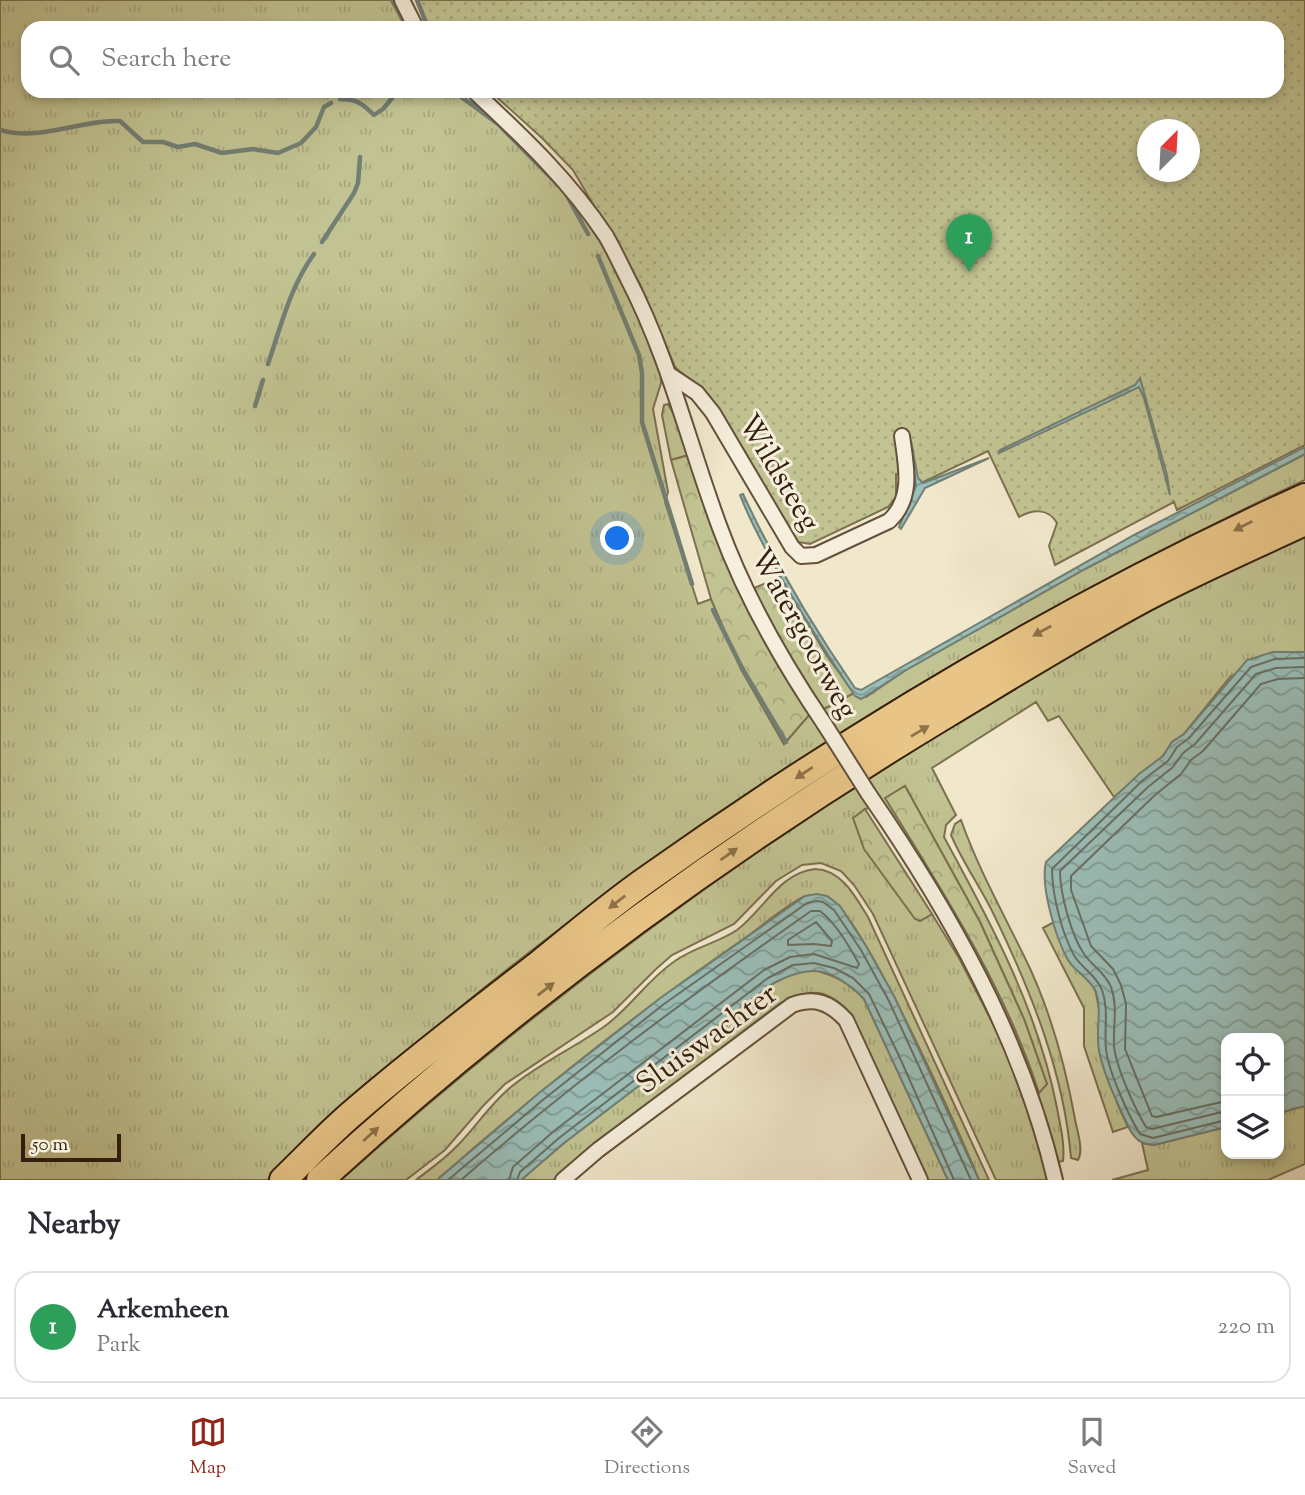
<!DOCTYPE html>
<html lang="en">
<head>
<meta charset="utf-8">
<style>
  body { margin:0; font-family:"Sorts Mill Goudy",serif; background:#f2f2f3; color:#2b2b33 }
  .controls { position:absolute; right:21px; bottom:21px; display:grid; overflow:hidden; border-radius:14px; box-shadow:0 4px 10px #0003 }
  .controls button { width:63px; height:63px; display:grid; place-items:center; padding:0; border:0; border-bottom:2px solid #e1e1e2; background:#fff; color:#2b2b33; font:35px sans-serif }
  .compass { position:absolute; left:1137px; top:119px; width:63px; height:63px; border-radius:50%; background:#fff; box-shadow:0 4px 10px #0003; rotate:24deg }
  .scale { position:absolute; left:21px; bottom:18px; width:100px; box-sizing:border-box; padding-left:7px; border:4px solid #351f0c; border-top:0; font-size:19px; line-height:24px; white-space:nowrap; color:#351f0c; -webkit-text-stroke:5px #f6efdd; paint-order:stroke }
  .you { position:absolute; left:618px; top:539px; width:24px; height:24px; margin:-18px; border:5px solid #fff; border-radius:50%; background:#1a73e8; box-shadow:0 0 0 10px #1a73e833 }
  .badge { display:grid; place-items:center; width:46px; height:46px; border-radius:50%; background:#8f2418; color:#fff; font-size:23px; font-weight:700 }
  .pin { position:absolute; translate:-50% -58px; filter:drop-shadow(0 2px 4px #0008) }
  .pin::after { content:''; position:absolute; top:37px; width:24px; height:21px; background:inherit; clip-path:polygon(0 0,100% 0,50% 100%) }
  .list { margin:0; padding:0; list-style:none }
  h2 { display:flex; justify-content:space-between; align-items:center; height:91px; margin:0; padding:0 28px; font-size:30px }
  h2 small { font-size:23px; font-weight:400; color:#7c7c81 }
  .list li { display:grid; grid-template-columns:46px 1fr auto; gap:21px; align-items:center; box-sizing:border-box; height:112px; margin:0 14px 14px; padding:0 14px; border:2px solid #e1e1e2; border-radius:21px }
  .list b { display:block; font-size:26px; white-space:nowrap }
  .list p { margin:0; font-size:23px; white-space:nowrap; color:#7c7c81 }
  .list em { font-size:23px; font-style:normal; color:#7c7c81 }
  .icon { flex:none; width:38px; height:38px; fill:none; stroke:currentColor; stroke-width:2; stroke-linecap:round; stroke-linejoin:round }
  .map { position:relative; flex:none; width:1305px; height:1180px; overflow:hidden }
  .search { position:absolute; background:#fff; box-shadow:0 4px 10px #0003; left:21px; right:21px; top:21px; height:77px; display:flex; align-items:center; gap:18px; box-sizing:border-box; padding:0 24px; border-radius:21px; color:#7c7c81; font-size:26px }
  .sheet { height:217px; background:#fff }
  nav { display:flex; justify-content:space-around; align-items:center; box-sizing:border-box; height:98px; border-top:2px solid #e1e1e2; background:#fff; font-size:19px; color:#7c7c81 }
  nav a { display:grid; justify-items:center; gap:4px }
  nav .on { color:#8f2418 }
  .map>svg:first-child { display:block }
  .grass { fill:url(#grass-tufts); stroke:#7c714f; stroke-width:2; fill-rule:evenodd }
  .forest { fill:url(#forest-crowns); stroke:#7c714f; stroke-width:2 }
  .park { fill:url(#park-dots); stroke:#7c714f; stroke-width:2; fill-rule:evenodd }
  .water { fill:url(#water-waves); stroke:#727f74; stroke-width:2 }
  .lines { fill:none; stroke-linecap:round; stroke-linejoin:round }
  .shore { stroke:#686f63; stroke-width:2 }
  .stream { stroke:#727f74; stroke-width:4.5 }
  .minor-casing { stroke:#64513c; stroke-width:18 }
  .motorway-casing { stroke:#351f0c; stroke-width:30 }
  .minor { stroke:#f6efdd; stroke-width:14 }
  .motorway { stroke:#e8c486; stroke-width:26 }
  .minor-bridge-casing { stroke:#64513c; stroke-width:18; stroke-linecap:butt }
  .minor-bridge { stroke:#f6efdd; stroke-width:14 }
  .oneway { fill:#8e7249 }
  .labels { text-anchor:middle; stroke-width:6; stroke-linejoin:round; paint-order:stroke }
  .street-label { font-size:30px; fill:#351f0c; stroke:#f6efdd }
</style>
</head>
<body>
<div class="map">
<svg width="1305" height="1180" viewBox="0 0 1305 1180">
  <defs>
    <pattern id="grass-tufts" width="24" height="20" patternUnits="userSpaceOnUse" patternTransform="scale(1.75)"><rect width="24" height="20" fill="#c2c392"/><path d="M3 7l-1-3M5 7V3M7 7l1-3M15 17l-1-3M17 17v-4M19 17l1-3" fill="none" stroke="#a7a77d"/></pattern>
    <pattern id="forest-crowns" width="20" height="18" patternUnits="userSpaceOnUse" patternTransform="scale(1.75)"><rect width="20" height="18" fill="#c2c392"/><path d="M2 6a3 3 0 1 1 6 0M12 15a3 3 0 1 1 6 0" fill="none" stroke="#a7a77d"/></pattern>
    <pattern id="park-dots" width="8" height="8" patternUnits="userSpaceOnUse" patternTransform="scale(1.75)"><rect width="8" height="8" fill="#c2c392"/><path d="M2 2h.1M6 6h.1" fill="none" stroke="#a7a77d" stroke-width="1.8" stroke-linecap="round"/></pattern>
    <pattern id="water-waves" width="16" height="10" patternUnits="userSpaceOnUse" patternTransform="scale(1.75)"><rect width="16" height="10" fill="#9bbfba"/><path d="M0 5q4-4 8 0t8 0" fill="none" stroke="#7f9b96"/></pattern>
  </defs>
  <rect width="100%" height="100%" fill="#f1e7cb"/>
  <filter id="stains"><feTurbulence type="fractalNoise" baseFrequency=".00286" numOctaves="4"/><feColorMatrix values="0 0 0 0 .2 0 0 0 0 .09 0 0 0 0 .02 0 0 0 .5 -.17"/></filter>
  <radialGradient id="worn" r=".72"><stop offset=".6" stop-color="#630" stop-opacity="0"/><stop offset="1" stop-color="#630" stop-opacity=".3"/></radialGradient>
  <!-- grass -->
  <path class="grass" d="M0,0H392L407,28H28V91H452L480,107L533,156L580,211L610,257L630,294L662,368L661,383L653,409L668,492L665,502L698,604L711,599L741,669L784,744L810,714L828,741C716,815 605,892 499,976C418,1040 343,1110 268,1180H0Z
    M668,404L676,418L689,455L671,460L662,415L664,405Z
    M1305,454V480C1144,556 987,640 837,735L822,710L854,693L859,698L866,697L906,670L1085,569Z
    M1305,531V652H1273L1230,677L1184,734L1172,742L1163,756L1114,797L1059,716L1048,721L1036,702L932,768L956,815L946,825L944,837C991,923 1038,1010 1057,1108C1060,1125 1065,1143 1063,1161L1059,1162L1056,1160L1029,1078L865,778C1009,691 1154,604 1305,531ZM905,786L980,922L1024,1019L1047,1084L1039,1092C1005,987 943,892 886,799Z
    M857,785L871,807L865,809L920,921L932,914L959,958L1009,1055L1051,1180H996L873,914L854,885L841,871L821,863L802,865L776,881L734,924L672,955L656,969L613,1012L505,1084L483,1106L445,1150L406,1180H341C503,1035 675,904 857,785Z
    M961,820C978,868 1002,911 1024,956C1049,1006 1065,1064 1075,1119C1077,1131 1084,1150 1078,1160L1071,1158C1064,1073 1031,991 994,915C981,888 963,863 951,835L955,824Z
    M815,869C842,870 855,896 868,917L989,1180H979C962,1138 860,908 827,897C823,895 811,895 806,896C794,899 758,929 745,938C637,1012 535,1094 437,1180H416C430,1169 445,1159 457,1146C476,1127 490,1104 511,1087C540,1063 574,1048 605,1026C631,1007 648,979 675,961C694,947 718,943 737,930C763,911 779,873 815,869Z
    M1054,922L1067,958L1093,985L1096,993L1117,1103L1128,1127L1113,1132L1084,1046V1008L1043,928Z
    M813,970C835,975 849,983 864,999L948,1180H926L847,1010C823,985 807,991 779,1004L630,1117L553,1180H521L564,1143L772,984L795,972Z
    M1305,1106V1164L1268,1180H1112L1148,1170L1142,1143L1154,1145L1226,1127V1154H1279V1113Z"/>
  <!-- forest -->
  <path class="forest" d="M689,455C721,545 753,637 810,714L784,744L741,669L711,599L671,460Z
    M780,577L827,656L854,693L822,710L782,647L752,589Z
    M905,786L980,922L1024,1019L1047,1084L1039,1093C1005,987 943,892 885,798Z
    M865,809L932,914L920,921L915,919L864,849L853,818Z"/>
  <!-- park -->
  <path class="park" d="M417,0H1305V445L1177,510L1174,502L1055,565L1049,546L1057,523C1048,508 1033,509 1019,517L988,451L915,486L911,472L896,474V497L888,507L810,544L793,541L711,398C701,385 686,379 675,367L640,284L573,170L542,138L490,91H1277V28H428ZM1148,130H1190V172H1148Z"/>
  <!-- water -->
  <path class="water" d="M1140,378L1167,475L1170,495L1144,398L1139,387L999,453L1000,450L1135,385Z
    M911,441L918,478L923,483L989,458L925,488L901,529L899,527L916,486Z
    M1305,447V454L1085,569L906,670L861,699L855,696C823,648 792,600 765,548C756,531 747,513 740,495L743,494C775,563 812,626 855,688L861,690L1134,535Z
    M1273,652H1305V1106L1279,1113V1038H1226V1127L1154,1145C1141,1144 1136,1140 1130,1130C1119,1106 1106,1081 1100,1055C1094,1034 1103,1012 1096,992C1091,979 1075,972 1068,960C1056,939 1040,886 1046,862L1139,774L1163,756L1172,742L1184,734L1247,660Z
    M817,894L827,896L840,906L866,946L895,998L979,1180H948L864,999C832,967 812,963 772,984L564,1143L521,1180H437L539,1093L659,999L805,896Z"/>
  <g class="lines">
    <!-- shore -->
    <path class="shore" d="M816,922L832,941L831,946L814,944L788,945V940Z
      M1226,1101L1156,1117L1152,1116L1125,1049L1126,1004L1121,985L1113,969L1091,946L1071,890V876L1155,795L1181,774L1191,760L1203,751L1261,684L1278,679L1305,678
      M1226,1111L1152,1129L1146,1127C1135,1109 1116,1067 1114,1046C1113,1026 1118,1006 1111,987C1105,972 1092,966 1084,954C1071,935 1060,893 1060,871L1148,787L1173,767L1183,753L1195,744L1256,674L1276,668L1305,667
      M1226,1120L1153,1138L1140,1134C1128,1115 1108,1070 1106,1049C1104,1029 1109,1009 1102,990C1097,976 1083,969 1075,957C1062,935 1052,894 1052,869L1143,780L1168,761L1177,747L1189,738L1251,667L1275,659L1305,658
      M448,1180L544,1099L664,1004L807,903L817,901L823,902L834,910L861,950L889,1001L971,1180
      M461,1180C572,1083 690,996 811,911H820C836,923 849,946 859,964L857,968L814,954L790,957L764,970L554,1131L513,1167L509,1180
      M517,1180L520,1172L559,1138L768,978L793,965L814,963L834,968L853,978L869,994L900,1058L954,1180"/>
    <!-- stream -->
    <path class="stream" d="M392,0L407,28
      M417,0L428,28
      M453,91L498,124L559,186
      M340,99C356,99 362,103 374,115L383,109L398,91
      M0,130C40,142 82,119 120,121L143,142H163L178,147L195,144L222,153L253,149L278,153L301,143L316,127L324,107L331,103
      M565,192L588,234
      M322,242L354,193L358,183L360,157
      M598,256L639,355L642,373V422L692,584
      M268,364C281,326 290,287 314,254
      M255,406L263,380
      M713,610L742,668L786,742"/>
    <defs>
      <path id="minor" d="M402,0L416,28
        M474,91C524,138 568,179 606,236C614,250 621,265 628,279C669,358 689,445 720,528C746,599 783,663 825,725
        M670,375L697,393L713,413L792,547L801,556L816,555L889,521C914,498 906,465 902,436
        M868,793C950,912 1022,1039 1055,1180
        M563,1180L598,1150L792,1005C815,997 829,1002 846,1020L920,1180"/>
      <path id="motorway" d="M283,1180C307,1157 330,1132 355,1111C414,1060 477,1012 539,964C574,936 609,906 646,880C853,733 1074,602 1305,497
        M320,1180C513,1003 723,849 947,714C1012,675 1076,635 1143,599C1196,571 1251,547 1305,522"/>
    </defs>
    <!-- minor casing -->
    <use href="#minor" class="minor-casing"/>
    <!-- motorway casing -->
    <use href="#motorway" class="motorway-casing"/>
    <!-- minor -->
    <use href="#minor" class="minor"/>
    <!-- motorway -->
    <use href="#motorway" class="motorway"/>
    <defs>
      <path id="minor-bridge" d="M825,725L868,793"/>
    </defs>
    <!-- minor-bridge casing -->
    <use href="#minor-bridge" class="minor-bridge-casing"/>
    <!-- minor-bridge -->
    <use href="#minor-bridge" class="minor-bridge"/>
  </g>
  <!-- one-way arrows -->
  <defs><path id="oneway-solid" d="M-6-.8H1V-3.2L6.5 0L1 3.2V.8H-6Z" transform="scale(1.75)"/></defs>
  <g class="oneway">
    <use href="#oneway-solid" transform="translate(1243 526) rotate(153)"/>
    <use href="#oneway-solid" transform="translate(1042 631) rotate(151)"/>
    <use href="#oneway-solid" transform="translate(920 731) rotate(-31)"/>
    <use href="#oneway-solid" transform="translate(804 773) rotate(146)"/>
    <use href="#oneway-solid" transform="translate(729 854) rotate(-35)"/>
    <use href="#oneway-solid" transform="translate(617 902) rotate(142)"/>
    <use href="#oneway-solid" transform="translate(546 989) rotate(-38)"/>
    <use href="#oneway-solid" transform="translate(371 1134) rotate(-42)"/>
  </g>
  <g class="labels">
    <!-- street labels -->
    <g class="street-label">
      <text transform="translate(780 472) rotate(59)" y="10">Wildsteeg</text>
      <text transform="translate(805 633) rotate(61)" y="10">Watergoorweg</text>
      <text transform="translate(706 1038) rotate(-36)" y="10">Sluiswachter</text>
    </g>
  </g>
  <rect width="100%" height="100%" filter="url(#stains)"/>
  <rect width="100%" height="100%" fill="url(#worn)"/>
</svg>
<div class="controls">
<button><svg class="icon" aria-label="locate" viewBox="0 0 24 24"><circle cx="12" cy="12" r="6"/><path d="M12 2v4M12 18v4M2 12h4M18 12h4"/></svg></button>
<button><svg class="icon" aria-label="layers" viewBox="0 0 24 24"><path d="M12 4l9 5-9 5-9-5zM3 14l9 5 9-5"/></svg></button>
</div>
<svg class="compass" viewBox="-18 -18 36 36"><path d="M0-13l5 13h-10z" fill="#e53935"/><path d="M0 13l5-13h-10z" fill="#7c7c81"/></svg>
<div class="scale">50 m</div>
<div class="you"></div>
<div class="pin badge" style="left:969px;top:272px;background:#2e9e5b">1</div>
<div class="search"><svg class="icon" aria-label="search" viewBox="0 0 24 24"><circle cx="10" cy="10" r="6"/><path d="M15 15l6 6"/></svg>Search here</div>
</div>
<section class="sheet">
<h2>Nearby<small></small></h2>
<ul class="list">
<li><span class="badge" style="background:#2e9e5b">1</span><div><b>Arkemheen</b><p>Park</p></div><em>220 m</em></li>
</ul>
</section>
<nav>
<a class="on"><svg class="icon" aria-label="map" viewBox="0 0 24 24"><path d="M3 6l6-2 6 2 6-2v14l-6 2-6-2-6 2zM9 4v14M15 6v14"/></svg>Map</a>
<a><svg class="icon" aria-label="directions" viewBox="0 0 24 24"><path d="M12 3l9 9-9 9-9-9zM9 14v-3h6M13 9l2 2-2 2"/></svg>Directions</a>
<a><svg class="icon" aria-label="saved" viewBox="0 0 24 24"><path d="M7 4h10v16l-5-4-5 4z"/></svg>Saved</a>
</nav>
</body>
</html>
